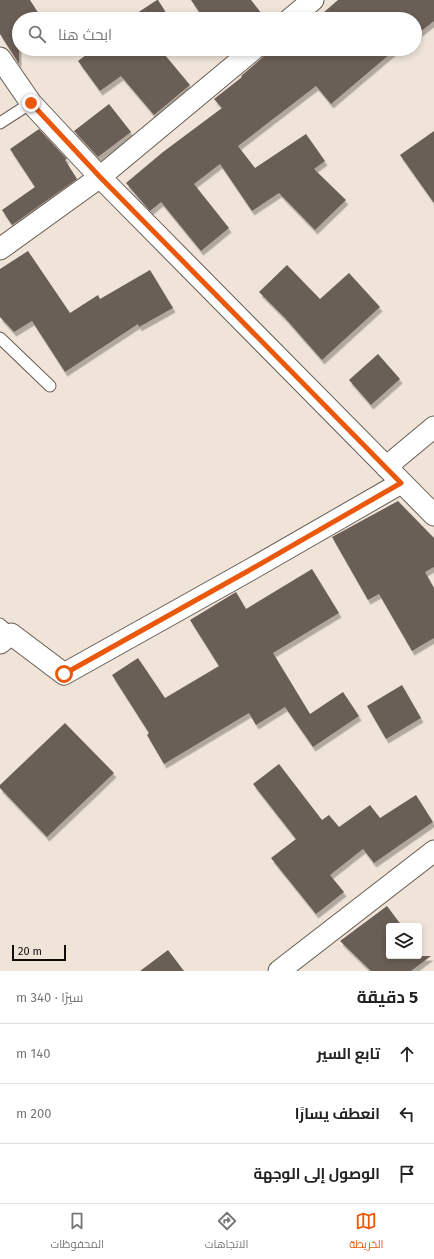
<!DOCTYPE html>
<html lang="ar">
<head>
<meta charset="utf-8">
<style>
  body { margin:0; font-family:"Fira Sans",Cairo,sans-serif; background:#f2f2f2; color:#222; direction:rtl }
  .controls { position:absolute; right:12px; bottom:12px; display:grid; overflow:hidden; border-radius:4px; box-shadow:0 2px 6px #0003 }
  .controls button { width:36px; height:36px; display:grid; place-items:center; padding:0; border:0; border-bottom:1px solid #e0e0e0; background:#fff; color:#222; font:20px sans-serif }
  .scale { position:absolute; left:12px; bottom:10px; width:54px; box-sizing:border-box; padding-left:4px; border:2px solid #0f0b07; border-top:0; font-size:11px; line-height:14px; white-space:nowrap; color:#0f0b07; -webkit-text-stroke:3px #f0e4d9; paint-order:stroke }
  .stop { position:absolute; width:12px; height:12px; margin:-9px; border:3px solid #ea580c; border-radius:50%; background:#fff }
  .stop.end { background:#ea580c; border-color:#fff; box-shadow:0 1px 4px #0008 }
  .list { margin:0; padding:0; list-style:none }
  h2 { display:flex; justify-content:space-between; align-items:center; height:52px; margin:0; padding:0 16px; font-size:17px }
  h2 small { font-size:13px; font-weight:400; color:#767676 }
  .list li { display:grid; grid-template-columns:26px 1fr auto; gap:12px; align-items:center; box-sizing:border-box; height:60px; padding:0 16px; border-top:1px solid #e0e0e0 }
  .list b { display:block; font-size:15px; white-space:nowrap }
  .list em { font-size:13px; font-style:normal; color:#767676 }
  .icon { flex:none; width:22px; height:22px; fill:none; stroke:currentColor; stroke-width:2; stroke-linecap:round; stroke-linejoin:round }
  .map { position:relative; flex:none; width:434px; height:971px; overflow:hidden; direction:ltr }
  .search { position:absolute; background:#fff; box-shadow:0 2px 6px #0003; left:12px; right:12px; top:12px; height:44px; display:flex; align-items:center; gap:10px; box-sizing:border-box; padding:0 14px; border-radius:22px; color:#767676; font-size:15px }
  .sheet { height:232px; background:#fff }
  nav { display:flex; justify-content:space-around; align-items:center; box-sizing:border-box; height:56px; border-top:1px solid #e0e0e0; background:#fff; font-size:11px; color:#767676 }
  nav a { display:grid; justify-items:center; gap:2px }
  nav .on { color:#ea580c }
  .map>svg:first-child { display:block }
  .building { fill:#6a5e56; filter:url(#shadow) }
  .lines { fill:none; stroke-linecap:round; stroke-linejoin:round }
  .lane-casing { stroke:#675d53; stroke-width:13 }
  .street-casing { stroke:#675d53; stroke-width:23 }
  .lane { stroke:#fff; stroke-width:11 }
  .street { stroke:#fff; stroke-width:21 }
  .route { stroke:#ea580c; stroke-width:5 }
</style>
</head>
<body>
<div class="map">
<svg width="434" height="971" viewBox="0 0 434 971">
  <defs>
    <filter id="shadow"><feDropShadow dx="2.5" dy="4.5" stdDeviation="0" flood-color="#0004"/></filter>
  </defs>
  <rect width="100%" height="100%" fill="#f0e4d9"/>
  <!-- building -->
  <path class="building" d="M0,0H30L42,19H19V64L0,34Z
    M158,0L170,19H128L157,0Z
    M191,0H251L266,19H204Z
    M338,0H434V21L415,36V19H316Z
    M94,49H160L190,85L154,115L121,76L100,91L78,61Z
    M266,49H396L331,104L316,86L238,146L255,168L306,134L325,161L314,169L346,200L315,230L279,193L252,211L220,164L194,184L229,228L201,251L161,202L150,211L126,183L163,152L222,108L214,99L242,77L241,76L262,58L265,54Z
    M109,104L131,132L98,157L74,131Z
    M39,129L67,159L65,160L77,179L12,225L2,210L35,187L10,149Z
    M434,131V203L400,155Z
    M28,251L70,313L98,295L100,299L150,270L173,308L139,327L138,324L65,372L32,321L14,332L0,317V269Z
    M287,265L320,299L349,273L380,307L322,360L285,318L259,292Z
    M378,354L400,379L371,405L349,380Z
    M398,501L434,538V567L425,572L434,588V638L412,651L379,594L368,600L332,537Z
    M312,569L339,613L273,653L310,714L343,692L359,716L313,747L285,707L256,725L249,713L164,764L147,735L149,733L112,675L138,658L165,698L219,666L190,620L236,592L246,609Z
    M402,685L421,718L386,739L367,706Z
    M65,723L114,773L47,837L0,788V785Z
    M279,764L322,820L329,815L339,827L370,805L380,818L416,795L433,822L374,863L363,849L330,875L344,892L316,914L271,858L296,839L253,784Z
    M387,906L402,926H389V956H431L411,971H371L340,941Z
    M168,950L184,971H140Z"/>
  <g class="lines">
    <defs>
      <path id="lane" d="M0,123L31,103
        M0,338L50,386
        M0,624L11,634"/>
      <path id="street" d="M290,19L313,0
        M0,58L31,103L100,177L434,515
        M0,249L100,177L254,49
        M386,467L434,427
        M0,643L11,634L64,674L248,571L401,483
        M279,971L434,851"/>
    </defs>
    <!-- lane casing -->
    <use href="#lane" class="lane-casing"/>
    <!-- street casing -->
    <use href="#street" class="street-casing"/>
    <!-- lane -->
    <use href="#lane" class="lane"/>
    <!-- street -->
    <use href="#street" class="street"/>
  </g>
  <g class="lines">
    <!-- route -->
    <path class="route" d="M31,103L100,177L401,483L248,571L64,674"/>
  </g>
</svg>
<div class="controls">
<button><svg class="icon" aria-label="layers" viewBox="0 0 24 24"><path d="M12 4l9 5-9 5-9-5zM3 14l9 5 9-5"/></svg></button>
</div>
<div class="scale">20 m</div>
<div class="stop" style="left:64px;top:674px"></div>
<div class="stop end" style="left:31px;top:103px"></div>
<div class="search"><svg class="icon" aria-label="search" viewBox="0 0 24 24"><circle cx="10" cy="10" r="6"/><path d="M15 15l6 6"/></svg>ابحث هنا</div>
</div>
<section class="sheet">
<h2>5 دقيقة<small>سيرًا · 340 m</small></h2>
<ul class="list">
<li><svg class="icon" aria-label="ahead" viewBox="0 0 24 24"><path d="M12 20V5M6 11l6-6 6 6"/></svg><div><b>تابع السير</b></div><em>140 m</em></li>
<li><svg class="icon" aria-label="left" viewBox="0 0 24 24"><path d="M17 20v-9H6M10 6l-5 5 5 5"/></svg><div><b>انعطف يسارًا</b></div><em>200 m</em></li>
<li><svg class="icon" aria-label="arrive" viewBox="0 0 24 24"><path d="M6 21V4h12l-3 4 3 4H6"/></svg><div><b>الوصول إلى الوجهة</b></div></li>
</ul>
</section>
<nav>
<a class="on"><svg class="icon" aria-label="map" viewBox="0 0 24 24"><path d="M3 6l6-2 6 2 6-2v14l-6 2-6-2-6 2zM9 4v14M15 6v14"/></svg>الخريطة</a>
<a><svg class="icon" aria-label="directions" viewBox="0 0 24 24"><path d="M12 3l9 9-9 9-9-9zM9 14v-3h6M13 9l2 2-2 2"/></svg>الاتجاهات</a>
<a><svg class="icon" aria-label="saved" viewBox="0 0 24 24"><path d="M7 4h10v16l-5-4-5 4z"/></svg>المحفوظات</a>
</nav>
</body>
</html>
